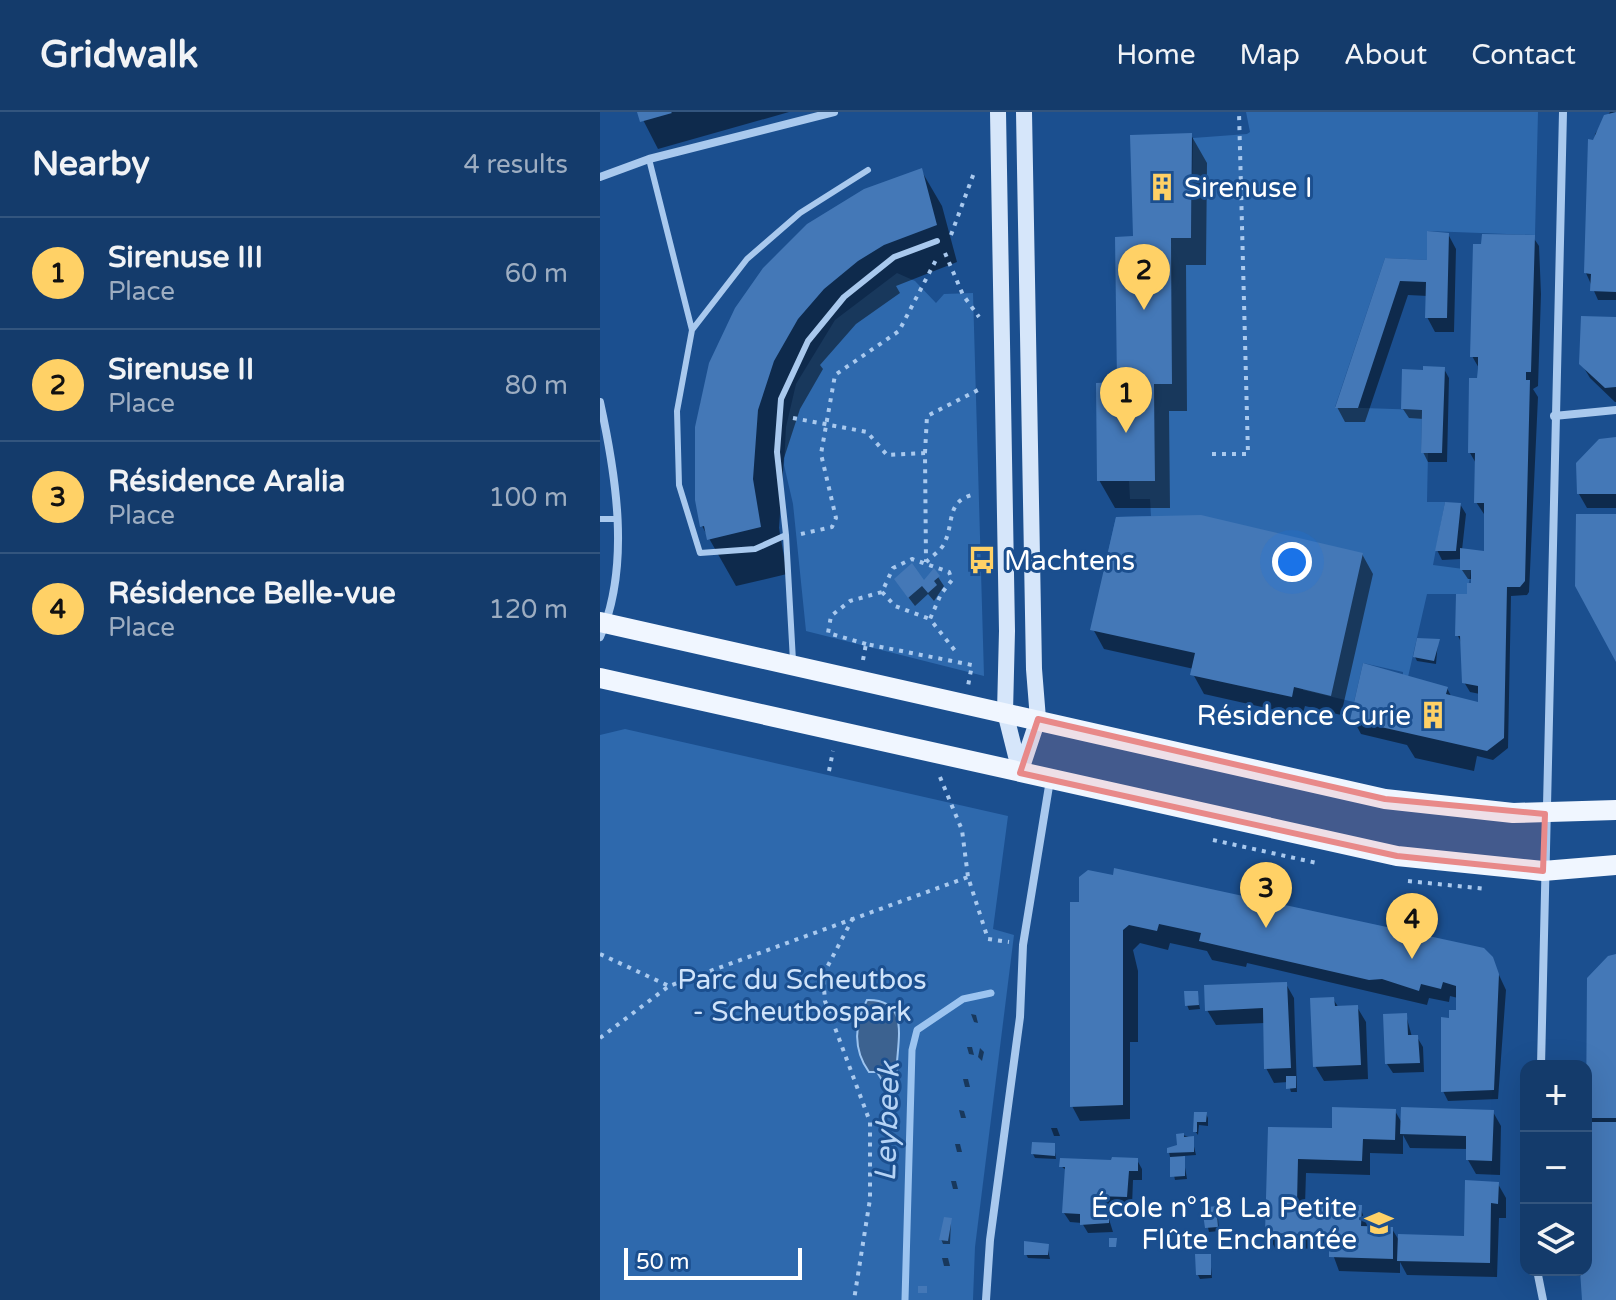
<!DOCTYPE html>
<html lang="en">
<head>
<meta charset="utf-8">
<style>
  body { margin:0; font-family:"Varela Round",sans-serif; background:#214673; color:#f1f3f6 }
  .controls { position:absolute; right:24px; bottom:24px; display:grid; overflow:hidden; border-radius:16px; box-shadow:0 8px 32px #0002 }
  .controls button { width:72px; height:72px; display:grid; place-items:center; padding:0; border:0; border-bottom:2px solid #33557e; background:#143b6b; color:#f1f3f6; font:40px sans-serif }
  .scale { position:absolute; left:24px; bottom:20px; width:178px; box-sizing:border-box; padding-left:8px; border:4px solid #fff; border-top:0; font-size:22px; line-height:28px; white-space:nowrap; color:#fff; -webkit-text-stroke:6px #1b4f8f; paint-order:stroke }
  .you { position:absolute; left:692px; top:450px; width:28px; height:28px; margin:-20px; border:6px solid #fff; border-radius:50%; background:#1a73e8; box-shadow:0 0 0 12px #1a73e833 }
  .badge { display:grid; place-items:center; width:52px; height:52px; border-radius:50%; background:#ffd166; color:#111; font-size:26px; font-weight:700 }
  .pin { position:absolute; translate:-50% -66px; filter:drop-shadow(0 2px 4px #0008) }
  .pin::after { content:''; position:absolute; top:42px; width:28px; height:24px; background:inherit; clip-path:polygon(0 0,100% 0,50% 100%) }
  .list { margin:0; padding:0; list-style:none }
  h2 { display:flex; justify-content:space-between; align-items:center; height:104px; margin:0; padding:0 32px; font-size:34px }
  h2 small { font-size:26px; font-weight:400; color:#9dadc1 }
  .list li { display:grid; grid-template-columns:52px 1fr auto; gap:24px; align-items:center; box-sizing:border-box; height:112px; padding:0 32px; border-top:2px solid #33557e }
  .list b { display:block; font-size:30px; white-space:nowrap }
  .list p { margin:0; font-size:26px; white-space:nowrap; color:#9dadc1 }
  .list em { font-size:26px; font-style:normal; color:#9dadc1 }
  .icon { flex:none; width:44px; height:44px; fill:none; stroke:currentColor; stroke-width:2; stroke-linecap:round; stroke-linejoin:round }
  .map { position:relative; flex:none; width:1016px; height:1188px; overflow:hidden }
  header { display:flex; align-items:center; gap:48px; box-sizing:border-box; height:112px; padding:0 40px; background:#143b6b; border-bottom:2px solid #33557e }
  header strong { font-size:38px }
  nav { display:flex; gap:44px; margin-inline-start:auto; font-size:28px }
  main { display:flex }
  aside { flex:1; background:#143b6b }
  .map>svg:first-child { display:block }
  .green { fill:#2e69ad }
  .water { fill:#3c6290; stroke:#9cc4f0; stroke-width:2 }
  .shadow { fill:#0007 }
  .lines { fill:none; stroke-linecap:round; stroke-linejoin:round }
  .stream { stroke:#9cc4f0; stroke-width:7 }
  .building { fill:#4478b7 }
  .path { stroke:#a9c9ee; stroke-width:4; stroke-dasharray:4 6; stroke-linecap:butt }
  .lane { stroke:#a9c9ee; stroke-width:6 }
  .street { stroke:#a9c9ee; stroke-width:8 }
  .secondary { stroke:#d6e6fa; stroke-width:16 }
  .primary { stroke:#f0f6ff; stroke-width:20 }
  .marked { fill:#e88989; fill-opacity:0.2; stroke:#e88989; stroke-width:6; stroke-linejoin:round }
  .labels { text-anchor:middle; stroke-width:6; stroke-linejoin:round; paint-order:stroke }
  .poi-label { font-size:28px; fill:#fff; stroke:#1b4f8f; text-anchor:start }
  .park-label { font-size:28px; fill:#cfe3fa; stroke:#1b4f8f }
  .water-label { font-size:30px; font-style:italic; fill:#b5d3f5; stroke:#1b4f8f }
</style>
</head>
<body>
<header>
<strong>Gridwalk</strong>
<nav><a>Home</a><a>Map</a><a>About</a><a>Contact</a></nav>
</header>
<main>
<aside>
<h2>Nearby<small>4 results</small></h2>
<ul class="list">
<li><span class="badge">1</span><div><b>Sirenuse III</b><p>Place</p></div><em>60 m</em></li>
<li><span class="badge">2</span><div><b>Sirenuse II</b><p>Place</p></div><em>80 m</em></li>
<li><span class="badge">3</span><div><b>Résidence Aralia</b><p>Place</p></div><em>100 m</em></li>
<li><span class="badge">4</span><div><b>Résidence Belle-vue</b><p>Place</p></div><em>120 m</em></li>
</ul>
</aside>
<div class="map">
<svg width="1016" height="1188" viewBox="0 0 1016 1188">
  <rect width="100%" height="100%" fill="#1b4f8f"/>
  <!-- green -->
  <path class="green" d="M646,0H938L935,123L828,119L827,148L785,146L735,295L822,298L821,340L828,341L827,390H845L833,453L871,458L867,482H827L808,565L803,564V560L763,551L754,590L703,578L712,526L504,458L516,405L551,404L550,387H530L529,369L555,368L554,272L572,271L571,126L591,125L593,26L647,22L650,20Z
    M297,161L315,169L336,191L344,182L373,181L384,564L206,519L193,392L184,353L186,315L196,272L235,208Z
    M25,617L408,704L393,817L414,823L375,1135L373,1188H0V623Z"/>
  <!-- water -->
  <path class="water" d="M267,888C307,887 299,922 297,950C296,964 299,975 295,989L277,960H269C253,938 254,912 267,888Z"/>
  <!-- shadow -->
  <path class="shadow" d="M39,0H189L58,37Z
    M1010,0H1016V188H998L986,161L995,22Z
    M591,23L607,51L606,153H586L587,299H569L570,396H515L499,368L519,272L535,126Z
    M321,58L342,94L357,150L296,174L300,181L256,212L220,253L223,257L200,297L184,346L179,416L187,462L136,474L102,414L95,342L101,289Z
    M848,122L856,137L854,220H835L827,205L828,184L808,183L765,310H745L737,295L786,148L829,150Z
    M933,125L939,134L941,182L938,274L933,277L938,285L929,480L927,483L911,484L908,636L893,648L877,644L874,659L815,646L807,633L761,622L753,607L764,553L847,576L852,586L879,592L880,582L870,580L864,570L862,532L858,524L873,467H868L862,458V447L842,448L837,438L860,392L866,402L862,438L886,441V405L876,390L877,353L870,341L880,258L872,244Z
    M1016,207V290H1015L990,266L981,251Z
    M844,257L849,266L847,350H828L823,340L824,307L809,306L803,297L804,259Z
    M1016,327V396H987L979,382Z
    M762,442L773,462L741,603L705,594L702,604L604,582L593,562L594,557L504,537L493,517Z
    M338,465L344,474L334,489L328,482L315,494L302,477Z
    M838,529L836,552L817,549L815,545Z
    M472,792L891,846L906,878L898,987L848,989L843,979L851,908L858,900V886L850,884L849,890L829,886L827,893L647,851L646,855L612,848L607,839L570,831L568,838L540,831L533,838L538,859V930H530V1007L480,1009L472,994Z
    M1016,844V1188H984L986,1011L991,1012L988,1005Z
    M686,872L694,886L697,980H691L688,970L674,971L666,956L665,911L616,913L607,898Z
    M597,881L600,897L589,898L587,893Z
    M733,887L739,896L757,895L766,910L768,967L724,969L715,954Z
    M371,902L376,903L378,911L374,910Z
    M806,903L812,925H817L823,935L824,960L793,961L787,952Z
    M367,935H372L374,943L369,942Z
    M380,936L384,940L382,949L378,945Z
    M363,967H368L370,975H365Z
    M359,998L364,999L366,1006H361Z
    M795,999L802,1011L893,1000L901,1014L900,1063L876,1062L868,1048V1037L810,1036L803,1023V1042L770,1041V1063L706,1061L705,1093L760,1095L768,1116L792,1117L800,1130L866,1126L898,1072L906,1086V1106H899L897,1165L807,1163L800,1150V1161L739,1159L731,1137L675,1136L667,1121L670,1017L734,1019Z
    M596,1002H606L608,1006V1014L599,1013L598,1023L595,1019Z
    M451,1016H457L460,1024H454Z
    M583,1023L592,1026L596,1043L583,1044L587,1067L575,1068L569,1040L579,1035Z
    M355,1032H360L362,1040H357Z
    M454,1033L456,1047L435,1046L433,1042Z
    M537,1048L542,1057V1068H533L532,1094L499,1093L498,1104H508L513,1120L488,1121L482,1111L470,1110L464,1101L467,1059L461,1054Z
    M351,1069H356L358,1077H353Z
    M622,1096L625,1105L618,1106L619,1119L609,1120L604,1097Z
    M351,1108L350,1132H343L341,1127Z
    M447,1133L450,1147L428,1146L426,1142Z
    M610,1144L612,1166L600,1167L598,1163Z
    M342,1146H348L350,1154H344Z"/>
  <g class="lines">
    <!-- stream -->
    <path class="stream" d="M305,1188L312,938L317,918L363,887L391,881"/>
  </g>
  <!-- building -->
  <path class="building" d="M37,0H71L72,1L40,10Z
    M1016,0V180L990,179L991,162L984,161L988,27L993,28L1004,3Z
    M592,21L591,126H571L572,272H554L555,369H497L496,271L517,270L515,125L533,124L530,23Z
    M322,56L337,113L284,133L258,149L224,177L198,207L174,249L158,298L153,367L161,415L107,428L104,414L100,415L95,388V315L109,251L135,196L163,156L207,112L264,77Z
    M827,119L849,121L847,206H825L826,170L800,169L758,296H735L785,146L827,148Z
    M882,122L935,123L931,260H926V268H930L925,469L920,475H907L904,626L887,639L750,608L763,551L848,575L846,582L878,590V574L862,571L860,524H855L856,482H867V471H871V458H860V436L884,439V391H874L875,341H868L869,266H877L878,256V245H870L873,132H881Z
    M981,204L1016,205V275L1005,276L979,252Z
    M823,254L845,255L842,341H821L822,298L801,297L802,257L823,258Z
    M1016,325V382H977L976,351L999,327Z
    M845,390L861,391L856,439H835Z
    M976,402H1016V550L975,474Z
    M601,403L763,441L731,584L694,575L692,585L590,563L595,541L490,518L516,405Z
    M312,451L324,468L334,456L340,464L334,469L337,473L328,481L322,474L308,486L294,467Z
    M817,526L840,527L834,549L813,545Z
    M514,756L884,836L893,845L899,862L894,978L841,980V905L849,906V898H856V874L843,870L841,877L821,872L819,879L782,867L769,868L599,829L601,821L559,812L557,819L529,813L523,818V993L470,995V790H479V765L488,758L513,763Z
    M1016,842V1006H986L987,866L1008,844Z
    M687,870L691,956L664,957L663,896L605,899L604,873Z
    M584,879H598L599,893L585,894Z
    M734,885L735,894L758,893L761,953L713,955L710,886Z
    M807,901L808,923H818L820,951L785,952L783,902Z
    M686,964H696V976L686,977Z
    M732,995L796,997L795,1028L763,1027L762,1049L698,1047L697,1091L762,1093L761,1114L793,1115V1147L729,1145V1123L665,1121L668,1015L732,1016Z
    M801,995L894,998L892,1049L866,1048V1024L800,1022Z
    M594,1000H607L606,1010H597V1020H593Z
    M986,1010H1016V1188H982L980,1158H986Z
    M584,1021V1025L594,1024V1040L567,1041V1036L577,1033L576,1022Z
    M432,1030L455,1031V1044L431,1042Z
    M585,1044V1064L570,1065V1045Z
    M512,1045L538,1046V1059H529L527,1085L495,1084L494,1102H509V1111L480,1113V1102L462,1101L465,1055H459L460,1046L511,1048Z
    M865,1068L899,1070L898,1092L891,1091L890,1151L797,1149L798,1122L864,1124Z
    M623,1094L624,1101L617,1102L618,1115L605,1116L602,1095Z
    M344,1105L352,1106L348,1129L339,1128Z
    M509,1126H517L516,1135H509Z
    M424,1129L449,1132L448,1143H424Z
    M595,1142H611V1163H596Z
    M318,1174H327V1181H318Z"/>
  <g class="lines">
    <!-- path -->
    <path class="path" d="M351,123L375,58
      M345,141L363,183L379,205
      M193,306L267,320L287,343L325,341L326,450
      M325,341L327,304L380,277
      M612,342H648L639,0
      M201,422L232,415L236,406L221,342L235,263L299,219L337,146
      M326,450C331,445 341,438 344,432C355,410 345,388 376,382
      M282,480L295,494L330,507
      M266,532L228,521L231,504L250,489L282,480L293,456L312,447L349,460L352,468L341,482L330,507L356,540
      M263,548L266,532L372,553L368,574
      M229,659L233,639
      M340,665L362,718L368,765L388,827L409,830
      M613,728L717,751
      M808,769L887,777
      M253,806L223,863L225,889L270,1010V1087L254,1188
      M0,842L69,874
      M0,926L69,874L368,765"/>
    <!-- lane -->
    <path class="lane" d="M49,47L92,218
      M0,407H17
      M186,423L155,437L100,441L79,373L77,299L92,218L147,147L200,101L268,58
      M193,549L186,423L177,340L181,287L208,229L244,185L294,145L337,129"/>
    <!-- street -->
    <path class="street" d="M0,65L49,47L234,0
      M0,290C16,363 31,454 0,525
      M954,304L1016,298
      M941,954L963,0
      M937,1158L943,1188
      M386,1188L390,1128L420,905L423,833L450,668"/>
    <!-- secondary -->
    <path class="secondary" d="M398,0L407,519L405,600L420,660
      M420,661L438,607L434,557L424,0"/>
    <!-- primary -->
    <path class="primary" d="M0,510L785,687L913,701L1016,698
      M0,566L797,744L943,759L1016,753"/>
  </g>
  <!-- marked area -->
  <path class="marked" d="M438,607L785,687L945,702L943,759L797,744L420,661Z"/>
  <!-- icons -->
  <defs>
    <symbol id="building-bare" viewBox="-9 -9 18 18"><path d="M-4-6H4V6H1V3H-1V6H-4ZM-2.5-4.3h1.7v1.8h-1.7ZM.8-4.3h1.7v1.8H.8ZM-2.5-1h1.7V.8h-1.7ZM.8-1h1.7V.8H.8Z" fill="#ffd166" stroke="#1b4f8f" stroke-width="2.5" paint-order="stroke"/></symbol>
    <symbol id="bus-bare" viewBox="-9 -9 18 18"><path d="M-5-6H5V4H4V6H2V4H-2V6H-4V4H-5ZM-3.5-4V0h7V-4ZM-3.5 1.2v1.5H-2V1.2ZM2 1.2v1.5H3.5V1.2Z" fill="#ffd166" stroke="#1b4f8f" stroke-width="2.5" paint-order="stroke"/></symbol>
    <symbol id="school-bare" viewBox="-9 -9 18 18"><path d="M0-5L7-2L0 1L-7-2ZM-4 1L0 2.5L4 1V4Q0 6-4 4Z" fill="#ffd166" stroke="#1b4f8f" stroke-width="2.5" paint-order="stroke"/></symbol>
  </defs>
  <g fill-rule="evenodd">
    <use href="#building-bare" x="542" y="55" width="40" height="40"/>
    <use href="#bus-bare" x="362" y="428" width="40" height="40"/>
    <use href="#building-bare" x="813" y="583" width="40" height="40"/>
    <use href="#school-bare" x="759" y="1091" width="40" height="40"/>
  </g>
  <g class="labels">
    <!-- poi labels -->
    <g class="poi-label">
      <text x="584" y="85">Sirenuse I</text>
      <text x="404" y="458">Machtens</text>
      <text x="811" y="613" text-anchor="end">Résidence Curie</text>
      <text x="757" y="1105" text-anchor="end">École n°18 La Petite<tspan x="757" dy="32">Flûte Enchantée</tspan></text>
    </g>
    <!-- park labels -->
    <g class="park-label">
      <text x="202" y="877">Parc du Scheutbos<tspan x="202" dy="32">- Scheutbospark</tspan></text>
    </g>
    <!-- water labels -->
    <g class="water-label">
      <text transform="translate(287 1010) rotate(-88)" y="10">Leybeek</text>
    </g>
  </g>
</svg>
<div class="controls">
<button>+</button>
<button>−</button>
<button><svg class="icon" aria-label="layers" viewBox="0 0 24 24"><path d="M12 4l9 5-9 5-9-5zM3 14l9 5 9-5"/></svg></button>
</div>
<div class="scale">50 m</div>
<div class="you"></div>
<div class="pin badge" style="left:526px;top:321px">1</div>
<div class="pin badge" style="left:544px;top:198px">2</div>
<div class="pin badge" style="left:666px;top:816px">3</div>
<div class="pin badge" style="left:812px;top:847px">4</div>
</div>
</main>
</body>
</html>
